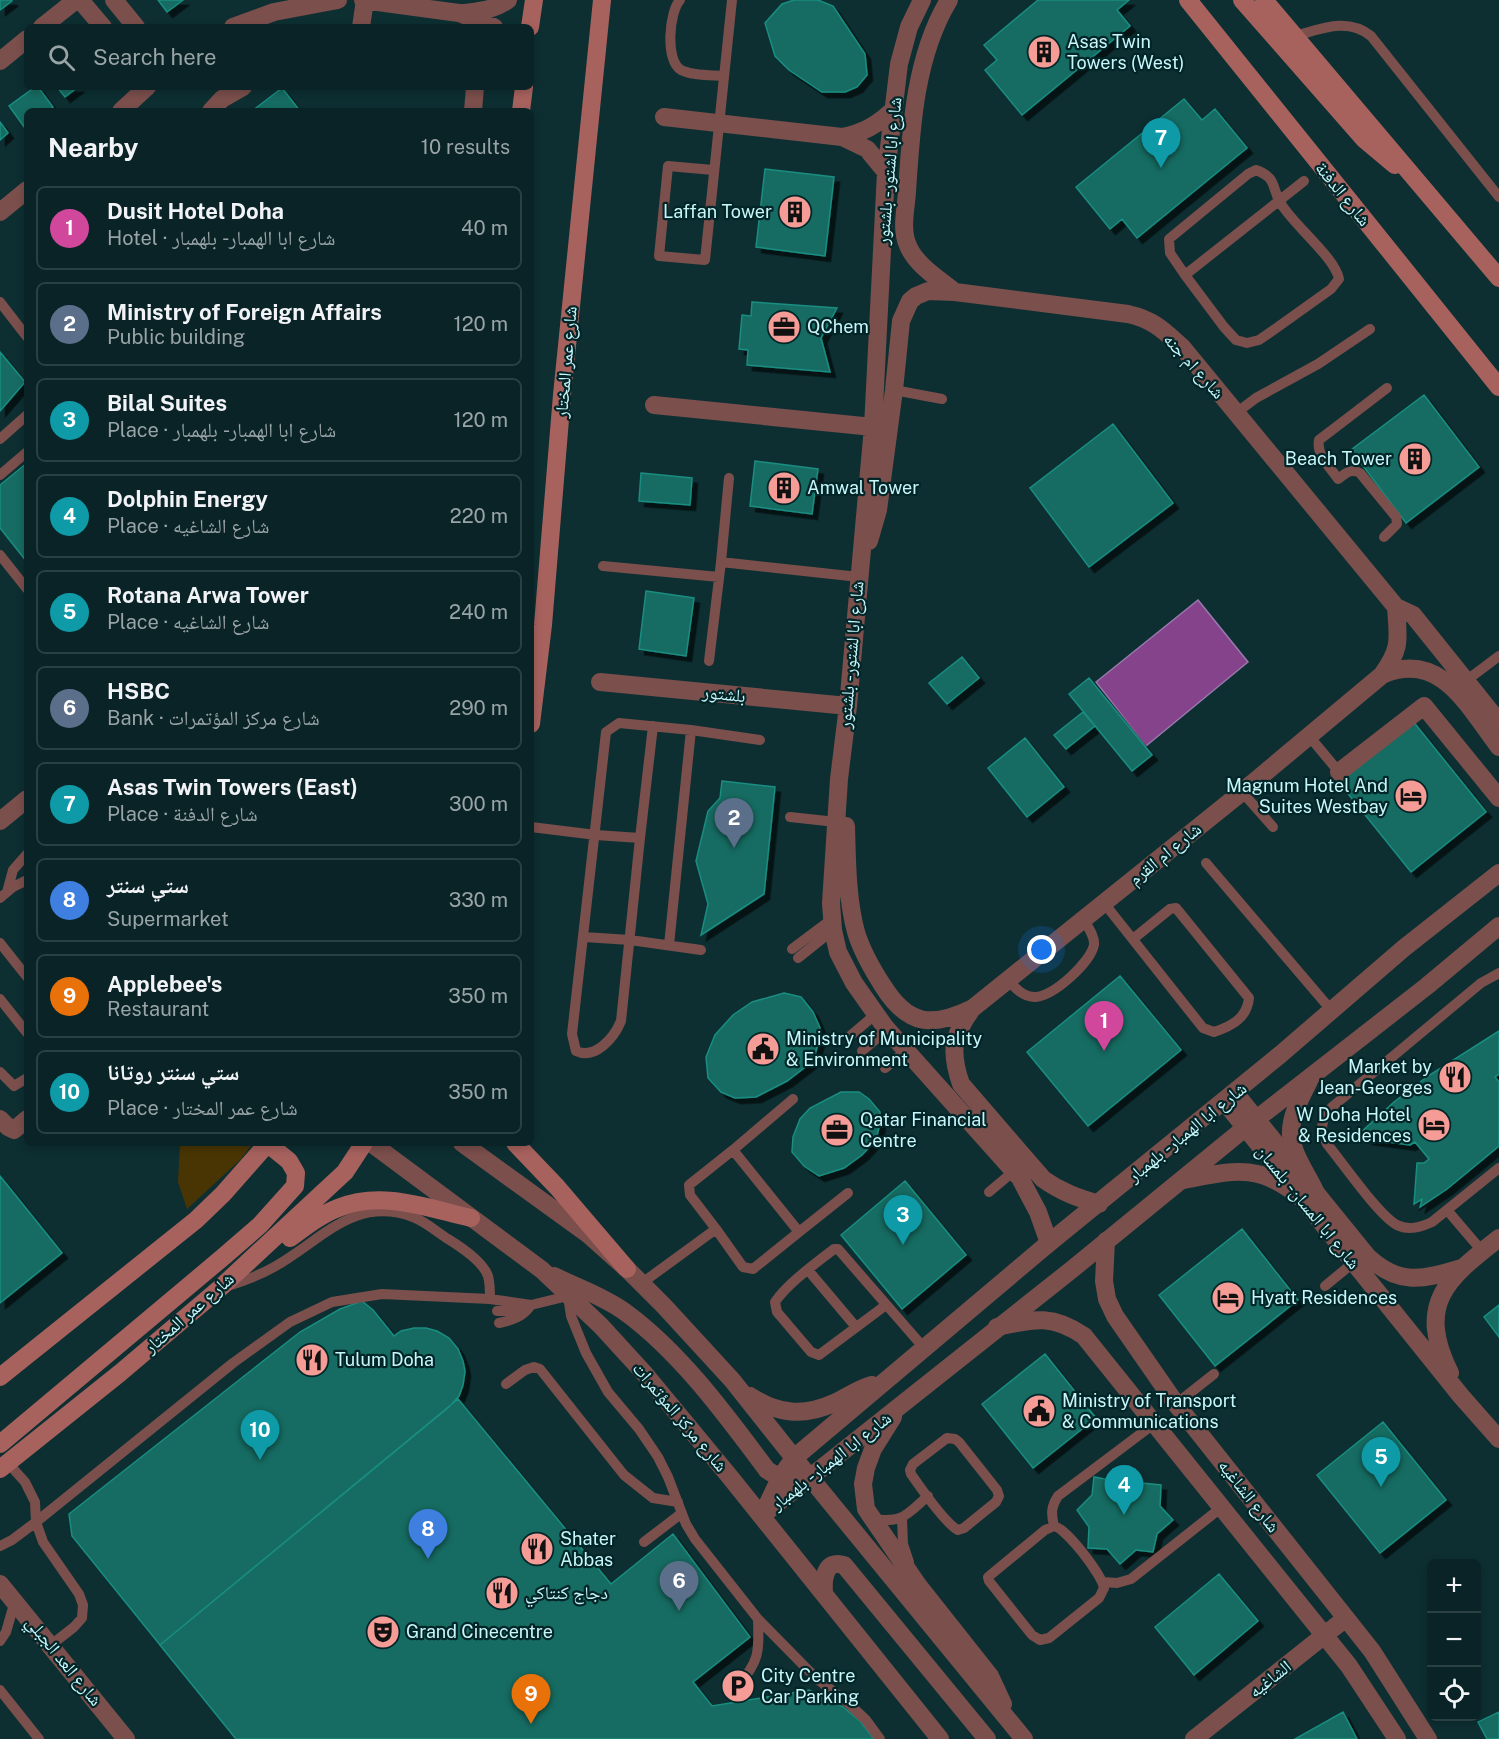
<!DOCTYPE html>
<html lang="en">
<head>
<meta charset="utf-8">
<style>
  body { margin:0; font-family:"Public Sans","Noto Naskh Arabic",sans-serif; background:#182f32; color:#f1f3f6 }
  .controls { position:absolute; right:18px; bottom:18px; display:grid; overflow:hidden; border-radius:9px; box-shadow:0 3px 9px #0003 }
  .controls button { width:54px; height:54px; display:grid; place-items:center; padding:0; border:0; border-bottom:2px solid #2a4043; background:#0a2326; color:#f1f3f6; font:30px sans-serif }
  .you { position:absolute; left:1042px; top:950px; width:21px; height:21px; margin:-15px; border:4px solid #fff; border-radius:50%; background:#1a73e8; box-shadow:0 0 0 9px #1a73e833 }
  .badge { display:grid; place-items:center; width:39px; height:39px; border-radius:50%; background:#1a73e8; color:#fff; font-size:20px; font-weight:700 }
  .pin { position:absolute; translate:-50% -50px; filter:drop-shadow(0 2px 3px #0008) }
  .pin::after { content:''; position:absolute; top:32px; width:21px; height:18px; background:inherit; clip-path:polygon(0 0,100% 0,50% 100%) }
  .list { margin:0; padding:0; list-style:none }
  h2 { display:flex; justify-content:space-between; align-items:center; height:78px; margin:0; padding:0 24px; font-size:26px }
  h2 small { font-size:20px; font-weight:400; color:#99a4a7 }
  .list li { display:grid; grid-template-columns:39px 1fr auto; gap:18px; align-items:center; box-sizing:border-box; height:84px; margin:0 12px 12px; padding:0 12px; border:2px solid #2a4043; border-radius:9px }
  .list b { display:block; font-size:22px; white-space:nowrap }
  .list p { margin:0; font-size:20px; white-space:nowrap; color:#99a4a7 }
  .list em { font-size:20px; font-style:normal; color:#99a4a7 }
  .icon { flex:none; width:33px; height:33px; fill:none; stroke:currentColor; stroke-width:2; stroke-linecap:round; stroke-linejoin:round }
  .map { position:relative; flex:none; width:1499px; height:1739px; overflow:hidden }
  .search { position:absolute; background:#0a2326; box-shadow:0 3px 9px #0003; left:24px; top:24px; width:510px; height:66px; display:flex; align-items:center; gap:15px; box-sizing:border-box; padding:0 21px; border-radius:9px; color:#99a4a7; font-size:22px }
  .panel { position:absolute; background:#0a2326; box-shadow:0 3px 9px #0003; left:24px; top:108px; width:510px; height:1038px; border-radius:9px }
  .map>svg:first-child { display:block }
  .green { fill:#493503 }
  .water { fill:#85438c; stroke:#9979ad; stroke-width:1.5 }
  .building { fill:#196c62; stroke:#1a8d80; stroke-width:1.5; filter:url(#shadow) }
  .lines { fill:none; stroke-linecap:round; stroke-linejoin:round }
  .service { stroke:#7b4f4c; stroke-width:10 }
  .minor { stroke:#7b4f4c; stroke-width:18 }
  .tertiary { stroke:#7b4f4c; stroke-width:18 }
  .secondary { stroke:#a8625e; stroke-width:18 }
  .labels { text-anchor:middle; stroke-width:4.5; stroke-linejoin:round; paint-order:stroke }
  .poi-label { font-size:18px; fill:#c7f6fb; stroke:#022528; text-anchor:start }
  .street-label { font-size:18px; fill:#c7f6fb; stroke:#022528 }
</style>
</head>
<body>
<div class="map">
<svg width="1499" height="1739" viewBox="0 0 1499 1739">
  <defs>
    <filter id="shadow"><feDropShadow dx="5.5" dy="5.5" stdDeviation="0" flood-color="#0009"/></filter>
  </defs>
  <rect width="100%" height="100%" fill="#0d2f32"/>
  <!-- green -->
  <path class="green" d="M180,1143H253L241,1159L187,1209L178,1182Z"/>
  <!-- water -->
  <path class="water" d="M1198,600L1248,662L1146,746L1096,682Z"/>
  <!-- building -->
  <path class="building" d="M0,0H11L12,1L0,10Z
    M158,0H183L167,12Z
    M794,0H818L833,6L865,54L867,75L857,87L845,92H822L789,70L775,56L765,23L782,4Z
    M1038,0H1129L1117,10L1130,26L1022,115L985,70L997,60L984,45Z
    M35,87H38L53,107L48,111H27V126L25,128L9,106Z
    M57,87H78L65,97Z
    M282,88L300,111H252Z
    M1184,99L1202,120L1215,109L1247,148L1137,238L1122,219L1110,229L1076,187Z
    M0,122L8,133L0,140Z
    M765,169L834,177L825,256L756,247Z
    M752,302L837,308L821,338L830,372L747,365L748,350L739,349L742,315L751,316Z
    M0,352L25,382L0,411Z
    M1424,395L1479,467L1406,523L1351,450Z
    M1113,424L1173,503L1089,567L1030,488Z
    M755,461L818,469L812,514L750,506Z
    M27,463V562L0,528V485Z
    M641,473L692,478L690,505L639,501Z
    M646,591L694,598L686,656L639,649Z
    M962,657L979,678L947,704L929,683Z
    M1089,678L1152,755L1132,771L1069,694Z
    M1083,712L1095,726L1066,749L1054,735Z
    M1412,720L1486,812L1411,872L1337,780Z
    M1025,738L1064,787L1027,817L988,768Z
    M722,781L775,787L764,894L701,935L708,904L696,861L708,811L720,798Z
    M1120,976L1181,1050L1088,1126L1027,1052Z
    M784,993L801,997L813,1012L820,1028L819,1041L813,1061L787,1081L756,1097L735,1098L721,1092L708,1078L706,1057L715,1035L733,1015L752,1002Z
    M1499,1031V1074L1495,1077L1499,1082V1146L1447,1189L1420,1207L1422,1199L1414,1204L1417,1163H1424L1429,1159L1415,1142L1410,1145L1367,1139L1371,1136L1359,1134L1394,1102L1428,1076Z
    M841,1092H859L869,1099L880,1112V1123L876,1140L862,1155L844,1168L819,1176L804,1166L792,1152L793,1137L800,1119L810,1108Z
    M0,1176L62,1253L0,1303Z
    M905,1181L966,1255L902,1309L841,1235Z
    M1242,1229L1298,1300L1215,1366L1159,1295Z
    M362,1301L373,1310L394,1336L401,1331L414,1328H426L437,1331L449,1338L458,1349L463,1361L465,1371L463,1385L459,1396L449,1407L160,1645L72,1536L69,1514L300,1332L340,1309Z
    M1499,1305V1337L1484,1317Z
    M1045,1354L1096,1418L1033,1468L982,1404Z
    M458,1399L611,1584L673,1534L750,1637L693,1682L712,1706L809,1690L843,1707L860,1721L874,1739H236L160,1645Z
    M1383,1422L1446,1500L1380,1553L1317,1475Z
    M1129,1466L1142,1483L1161,1485L1160,1506L1173,1520L1157,1534L1153,1552L1136,1550L1120,1564L1107,1549L1088,1548L1089,1527L1077,1510L1092,1495L1094,1477L1110,1480Z
    M1219,1574L1258,1621L1194,1675L1155,1627Z
    M1343,1712L1357,1739H1295Z
    M1499,1712V1739H1487L1478,1722Z"/>
  <g class="lines">
    <!-- service -->
    <path class="service" d="M680,0C669,12 665,61 681,70C693,76 711,75 724,76
      M1295,36C1321,29 1347,17 1371,36L1499,197
      M713,170L668,166L659,256L705,260L732,0
      M1256,170C1277,178 1271,186 1280,202C1291,223 1335,257 1339,279L1331,289L1275,329L1259,340L1247,343L1236,340L1224,327L1185,275L1170,253L1169,239L1248,174Z
      M1185,275L1304,181
      M0,302L27,337
      M894,390L942,399
      M1236,413L1256,398L1318,364L1370,329
      M0,439L27,415
      M0,475L27,452
      M1384,537L1397,524L1396,517L1360,473C1351,468 1346,473 1338,479C1330,467 1316,455 1319,440L1387,388
      M0,555L27,589
      M721,562L729,478
      M603,566L719,577
      M709,661L721,562L859,577
      M1467,680L1499,656
      M691,730L760,740
      M1309,736L1339,772
      M1242,792L1273,827
      M790,817L836,822
      M531,827L596,835L640,838L621,1021C614,1038 595,1060 576,1051L572,1034L606,732L619,723L691,730L669,945
      M640,838L653,726
      M1206,863L1332,1011
      M7,892L13,870L27,854
      M0,898L13,887L27,880
      M1104,903L1203,1028L1214,1032C1232,1026 1247,1018 1249,998L1176,908L1170,909L1133,939
      M584,937L630,940L701,950
      M0,943L27,977
      M792,949L832,919
      M798,958L833,930
      M1499,973L1481,983L1332,1107C1320,1120 1320,1129 1327,1144C1342,1162 1379,1216 1397,1225C1409,1231 1421,1227 1432,1222L1499,1168
      M1008,980C1015,988 1023,997 1035,997C1054,996 1090,963 1094,945C1095,936 1088,927 1083,919
      M0,999L27,1033
      M850,1036L876,1014
      M862,1051L887,1030
      M885,1068L906,1051
      M0,1072L14,1086L27,1078
      M733,1150L793,1099
      M989,1192L1014,1171
      M1447,1210L1482,1251
      M799,1232L848,1193
      M808,1270L856,1327
      M642,1283L716,1229L743,1267L753,1269L799,1232L733,1150L689,1185L690,1195L716,1229
      M228,1286C244,1281 260,1275 274,1267C321,1241 354,1195 413,1217C426,1222 437,1232 448,1239C461,1247 483,1262 488,1276C490,1283 490,1292 490,1299
      M1325,1286L1353,1263
      M886,1305L819,1355L811,1352L777,1312L775,1302C788,1283 815,1264 834,1249H838L924,1348
      M497,1311H508L522,1305
      M499,1323C513,1320 523,1317 531,1305
      M506,1384L525,1370L534,1367L540,1369L624,1475L653,1498L678,1502
      M1176,1404L1214,1374
      M947,1438L955,1439L959,1442L997,1490L999,1496L996,1502L964,1528L958,1530C946,1524 920,1487 911,1474L910,1470L913,1464Z
      M8,1463L25,1482L35,1502L36,1522L43,1542L79,1594L83,1605L82,1618L74,1627L51,1645
      M871,1519C904,1523 905,1516 928,1496
      M902,1519L903,1544L909,1562
      M1054,1526C1067,1529 1102,1575 1104,1588L1099,1598L1049,1638L1040,1640L1032,1635L989,1581L988,1577L1045,1530Z
      M1054,1526C1051,1513 1051,1507 1058,1496L1155,1423
      M644,1542L682,1513
      M0,1546L12,1540L36,1522L233,1363L290,1322L332,1302L382,1294L490,1299L531,1305L568,1296L571,1316L586,1353L608,1392L639,1429L658,1457L668,1477L686,1524L695,1539L758,1619L816,1678L848,1703L866,1720L880,1739
      M1103,1582L1117,1583L1131,1579L1222,1507
      M0,1641L6,1632L15,1601
      M738,1686C760,1660 759,1652 758,1619
      M0,1690L39,1739"/>
    <!-- minor -->
    <path class="minor" d="M80,0L103,27
      M114,0L136,27
      M363,0L459,13L494,27
      M922,0L909,27L899,64L886,172L873,427L848,706L839,779L831,903L833,930L838,952L854,983L885,1027L1020,1178L1038,1212L1049,1243
      M949,0C915,56 911,128 907,192C906,208 901,228 907,243C914,264 938,278 955,292
      M464,13C481,11 494,10 508,0
      M42,27L76,0
      M233,27L274,12L338,0
      M361,27L365,0
      M0,61L27,39
      M121,111L147,87
      M211,111L222,99L243,87
      M473,111L475,87
      M664,117L842,137L867,149L886,172
      M842,137C863,133 877,125 893,110
      M0,212L27,190
      M654,405L873,427
      M869,541L878,510L894,390L901,321L910,301L916,296L928,291L955,292L1128,314C1154,320 1163,330 1182,347L1396,607L1413,615L1499,722
      M1382,675C1441,649 1469,708 1499,747
      M600,682L848,706
      M1339,772L1424,706L1499,798
      M0,821L27,799
      M846,826C847,861 847,899 856,932C862,952 872,969 883,986C908,1026 932,1028 973,1008L1242,792L1382,675C1402,647 1398,639 1396,607
      M972,1009C952,1036 950,1052 961,1084L1043,1179C1061,1192 1078,1198 1099,1204
      M1235,1093L1367,1256C1399,1286 1422,1280 1461,1268
      M1224,1101L1461,1396L1499,1439
      M0,1119L8,1127L14,1130L27,1119
      M1106,1241L1104,1281L1107,1299L1115,1316L1176,1404L1372,1651L1428,1739
      M997,1327C1034,1319 1052,1314 1084,1336L1349,1666L1397,1739
      M1450,1373C1416,1304 1446,1279 1499,1238
      M0,1584L126,1739
      M1194,1739L1346,1618"/>
    <!-- tertiary -->
    <path class="tertiary" d="M1309,1081C1301,1097 1290,1116 1291,1135C1292,1153 1307,1174 1315,1191
      M371,1143L542,1270L601,1326L644,1373L730,1477L940,1739
      M462,1143L589,1235L627,1269L664,1306L732,1380L794,1458L1024,1739
      M1184,1180C1232,1171 1258,1162 1300,1197
      M554,1276C578,1288 603,1296 625,1312C680,1352 726,1415 767,1470L780,1478L790,1479
      M750,1396C778,1414 803,1417 834,1403C847,1397 858,1389 872,1385
      M893,1417L873,1449L866,1468L863,1484L866,1509L918,1585L990,1676L1003,1704
      M765,1513L1070,1271L1245,1128L1427,986L1499,926
      M762,1516L780,1478L794,1458L1049,1243L1281,1054L1404,948L1499,873
      M824,1592C823,1579 825,1559 844,1565L987,1739"/>
    <!-- secondary -->
    <path class="secondary" d="M1188,0L1499,387
      M1242,0L1364,139L1395,165
      M1264,0L1499,278
      M530,27L534,0
      M521,111L524,87
      M531,724L543,625L562,395L602,0
      M515,1143L557,1187L627,1269
      M290,1238C305,1227 320,1215 338,1208C382,1190 427,1208 471,1218
      M0,1377L196,1220L223,1194L268,1143
      M0,1444L222,1258L260,1225L295,1186L296,1173L289,1161L268,1144
      M0,1469L120,1373L219,1289L345,1172L364,1143"/>
  </g>
  <!-- icons -->
  <defs>
    <symbol id="building-disc" viewBox="-11 -11 22 22"><circle r="9.5" fill="#f59c96" stroke="#022528"/><path d="M-4-6H4V6H1V3H-1V6H-4ZM-2.5-4.3h1.7v1.8h-1.7ZM.8-4.3h1.7v1.8H.8ZM-2.5-1h1.7V.8h-1.7ZM.8-1h1.7V.8H.8Z" fill="#111"/></symbol>
    <symbol id="office-disc" viewBox="-11 -11 22 22"><circle r="9.5" fill="#f59c96" stroke="#022528"/><path d="M-6-3h4V-5.5h4V-3h4V5H-6ZM-1-4.5V-3h2v-1.5ZM-6 0V1H6V0Z" fill="#111"/></symbol>
    <symbol id="hotel-disc" viewBox="-11 -11 22 22"><circle r="9.5" fill="#f59c96" stroke="#022528"/><path d="M-6-4.5h1.5V1H6V5H4.5V3h-9V5H-6ZM-4 0a1.8 1.8 0 1 1 3.6 0ZM.5 0V-2.5h3Q6-2.5 6 0Z" fill="#111"/></symbol>
    <symbol id="civic-disc" viewBox="-11 -11 22 22"><circle r="9.5" fill="#f59c96" stroke="#022528"/><path d="M-.6-6.5H3V-4.5H.6V-3L4-1V1h2V6H-6V1h2V-1L-.6-3ZM-1.2 2.5V6h2.4V2.5Z" fill="#111"/></symbol>
    <symbol id="restaurant-disc" viewBox="-11 -11 22 22"><circle r="9.5" fill="#f59c96" stroke="#022528"/><path d="M-5-6h1v4h1v-4h1v4h1v-4h1v5L-1.5 .5V6h-2V.5L-5-1ZM5-6V6H3V1.5H1.5Q1.5-4 5-6Z" fill="#111"/></symbol>
    <symbol id="theatre-disc" viewBox="-11 -11 22 22"><circle r="9.5" fill="#f59c96" stroke="#022528"/><path d="M-5-5.5Q0-4 5-5.5V0Q5 5 0 6Q-5 5-5 0ZM-3.3-2.5H-1v1.5H-3.3ZM1-2.5H3.3v1.5H1ZM-2.8 1Q0 5.5 2.8 1Z" fill="#111"/></symbol>
    <symbol id="parking-disc" viewBox="-11 -11 22 22"><circle r="9.5" fill="#f59c96" stroke="#022528"/><path d="M-3.5-5.5H1a3.5 3.5 0 0 1 0 7H-1V5.5H-3.5ZM-1-3.4V-.6H.8a1.4 1.4 0 0 0 0-2.8Z" fill="#111"/></symbol>
  </defs>
  <g fill-rule="evenodd">
    <use href="#building-disc" x="1025" y="33" width="38" height="38"/>
    <use href="#building-disc" x="776" y="193" width="38" height="38"/>
    <use href="#office-disc" x="765" y="308" width="38" height="38"/>
    <use href="#building-disc" x="1396" y="440" width="38" height="38"/>
    <use href="#building-disc" x="765" y="469" width="38" height="38"/>
    <use href="#hotel-disc" x="1392" y="777" width="38" height="38"/>
    <use href="#civic-disc" x="744" y="1030" width="38" height="38"/>
    <use href="#restaurant-disc" x="1436" y="1058" width="38" height="38"/>
    <use href="#hotel-disc" x="1415" y="1106" width="38" height="38"/>
    <use href="#office-disc" x="818" y="1111" width="38" height="38"/>
    <use href="#hotel-disc" x="1209" y="1279" width="38" height="38"/>
    <use href="#restaurant-disc" x="293" y="1341" width="38" height="38"/>
    <use href="#civic-disc" x="1020" y="1392" width="38" height="38"/>
    <use href="#restaurant-disc" x="518" y="1530" width="38" height="38"/>
    <use href="#restaurant-disc" x="483" y="1574" width="38" height="38"/>
    <use href="#theatre-disc" x="364" y="1613" width="38" height="38"/>
    <use href="#parking-disc" x="719" y="1667" width="38" height="38"/>
  </g>
  <g class="labels">
    <!-- poi labels -->
    <g class="poi-label">
      <text x="1067" y="48">Asas Twin<tspan x="1067" dy="21">Towers (West)</tspan></text>
      <text x="772" y="218" text-anchor="end">Laffan Tower</text>
      <text x="807" y="333">QChem</text>
      <text x="1392" y="465" text-anchor="end">Beach Tower</text>
      <text x="807" y="494">Amwal Tower</text>
      <text x="1388" y="792" text-anchor="end">Magnum Hotel And<tspan x="1388" dy="21">Suites Westbay</tspan></text>
      <text x="786" y="1045">Ministry of Municipality<tspan x="786" dy="21">&amp; Environment</tspan></text>
      <text x="1432" y="1073" text-anchor="end">Market by<tspan x="1432" dy="21">Jean-Georges</tspan></text>
      <text x="1411" y="1121" text-anchor="end">W Doha Hotel<tspan x="1411" dy="21">&amp; Residences</tspan></text>
      <text x="860" y="1126">Qatar Financial<tspan x="860" dy="21">Centre</tspan></text>
      <text x="1251" y="1304">Hyatt Residences</text>
      <text x="335" y="1366">Tulum Doha</text>
      <text x="1062" y="1407">Ministry of Transport<tspan x="1062" dy="21">&amp; Communications</tspan></text>
      <text x="560" y="1545">Shater<tspan x="560" dy="21">Abbas</tspan></text>
      <text x="525" y="1599">دجاج كنتاكي</text>
      <text x="406" y="1638">Grand Cinecentre</text>
      <text x="761" y="1682">City Centre<tspan x="761" dy="21">Car Parking</tspan></text>
    </g>
    <!-- street labels -->
    <g class="street-label">
      <text transform="translate(889 171) rotate(-85)" y="6">شارع ابا لشتور - بلشتور</text>
      <text transform="translate(1343 194) rotate(51)" y="6">شارع الدفنة</text>
      <text transform="translate(566 362) rotate(-85)" y="6">شارع عمر المختار</text>
      <text transform="translate(1194 366) rotate(48)" y="6">شارع ام جنه</text>
      <text transform="translate(851 655) rotate(-85)" y="6">شارع ابا لشتور - بلشتور</text>
      <text transform="translate(724 694) rotate(6)" y="6">بلشتور</text>
      <text transform="translate(1165 854) rotate(-39)" y="6">شارع ام القرم</text>
      <text transform="translate(1187 1132) rotate(-39)" y="6">شارع ابا الهمبار - بلهمبار</text>
      <text transform="translate(1308 1207) rotate(51)" y="6">شارع ابا المسان - بلمسان</text>
      <text transform="translate(189 1313) rotate(-41)" y="6">شارع عمر المختار</text>
      <text transform="translate(680 1417) rotate(50)" y="6">شارع مركز المؤتمرات</text>
      <text transform="translate(831 1461) rotate(-38)" y="6">شارع ابا الهمبار - بلهمبار</text>
      <text transform="translate(1249 1496) rotate(52)" y="6">شارع الشاغيه</text>
      <text transform="translate(64 1661) rotate(51)" y="6">شارع العد الجبلي</text>
      <text transform="translate(1270 1679) rotate(-38)" y="6">الشاغيه</text>
    </g>
  </g>
</svg>
<div class="controls">
<button>+</button>
<button>−</button>
<button><svg class="icon" aria-label="locate" viewBox="0 0 24 24"><circle cx="12" cy="12" r="6"/><path d="M12 2v4M12 18v4M2 12h4M18 12h4"/></svg></button>
</div>
<div class="you"></div>
<div class="pin badge" style="left:1104px;top:1051px;background:#d1479c">1</div>
<div class="pin badge" style="left:734px;top:848px;background:#5c6f8a">2</div>
<div class="pin badge" style="left:903px;top:1245px;background:#0f9aa8">3</div>
<div class="pin badge" style="left:1124px;top:1515px;background:#0f9aa8">4</div>
<div class="pin badge" style="left:1381px;top:1487px;background:#0f9aa8">5</div>
<div class="pin badge" style="left:679px;top:1611px;background:#5c6f8a">6</div>
<div class="pin badge" style="left:1161px;top:168px;background:#0f9aa8">7</div>
<div class="pin badge" style="left:428px;top:1559px;background:#3f7fe0">8</div>
<div class="pin badge" style="left:531px;top:1724px;background:#e8710a">9</div>
<div class="pin badge" style="left:260px;top:1460px;background:#0f9aa8">10</div>
<div class="search"><svg class="icon" aria-label="search" viewBox="0 0 24 24"><circle cx="10" cy="10" r="6"/><path d="M15 15l6 6"/></svg>Search here</div>
<section class="panel">
<h2>Nearby<small>10 results</small></h2>
<ul class="list">
<li><span class="badge" style="background:#d1479c">1</span><div><b>Dusit Hotel Doha</b><p>Hotel · شارع ابا الهمبار - بلهمبار</p></div><em>40 m</em></li>
<li><span class="badge" style="background:#5c6f8a">2</span><div><b>Ministry of Foreign Affairs</b><p>Public building</p></div><em>120 m</em></li>
<li><span class="badge" style="background:#0f9aa8">3</span><div><b>Bilal Suites</b><p>Place · شارع ابا الهمبار - بلهمبار</p></div><em>120 m</em></li>
<li><span class="badge" style="background:#0f9aa8">4</span><div><b>Dolphin Energy</b><p>Place · شارع الشاغيه</p></div><em>220 m</em></li>
<li><span class="badge" style="background:#0f9aa8">5</span><div><b>Rotana Arwa Tower</b><p>Place · شارع الشاغيه</p></div><em>240 m</em></li>
<li><span class="badge" style="background:#5c6f8a">6</span><div><b>HSBC</b><p>Bank · شارع مركز المؤتمرات</p></div><em>290 m</em></li>
<li><span class="badge" style="background:#0f9aa8">7</span><div><b>Asas Twin Towers (East)</b><p>Place · شارع الدفنة</p></div><em>300 m</em></li>
<li><span class="badge" style="background:#3f7fe0">8</span><div><b>ستي سنتر</b><p>Supermarket</p></div><em>330 m</em></li>
<li><span class="badge" style="background:#e8710a">9</span><div><b>Applebee's</b><p>Restaurant</p></div><em>350 m</em></li>
<li><span class="badge" style="background:#0f9aa8">10</span><div><b>ستي سنتر روتانا</b><p>Place · شارع عمر المختار</p></div><em>350 m</em></li>
</ul>
</section>
</div>
</body>
</html>
